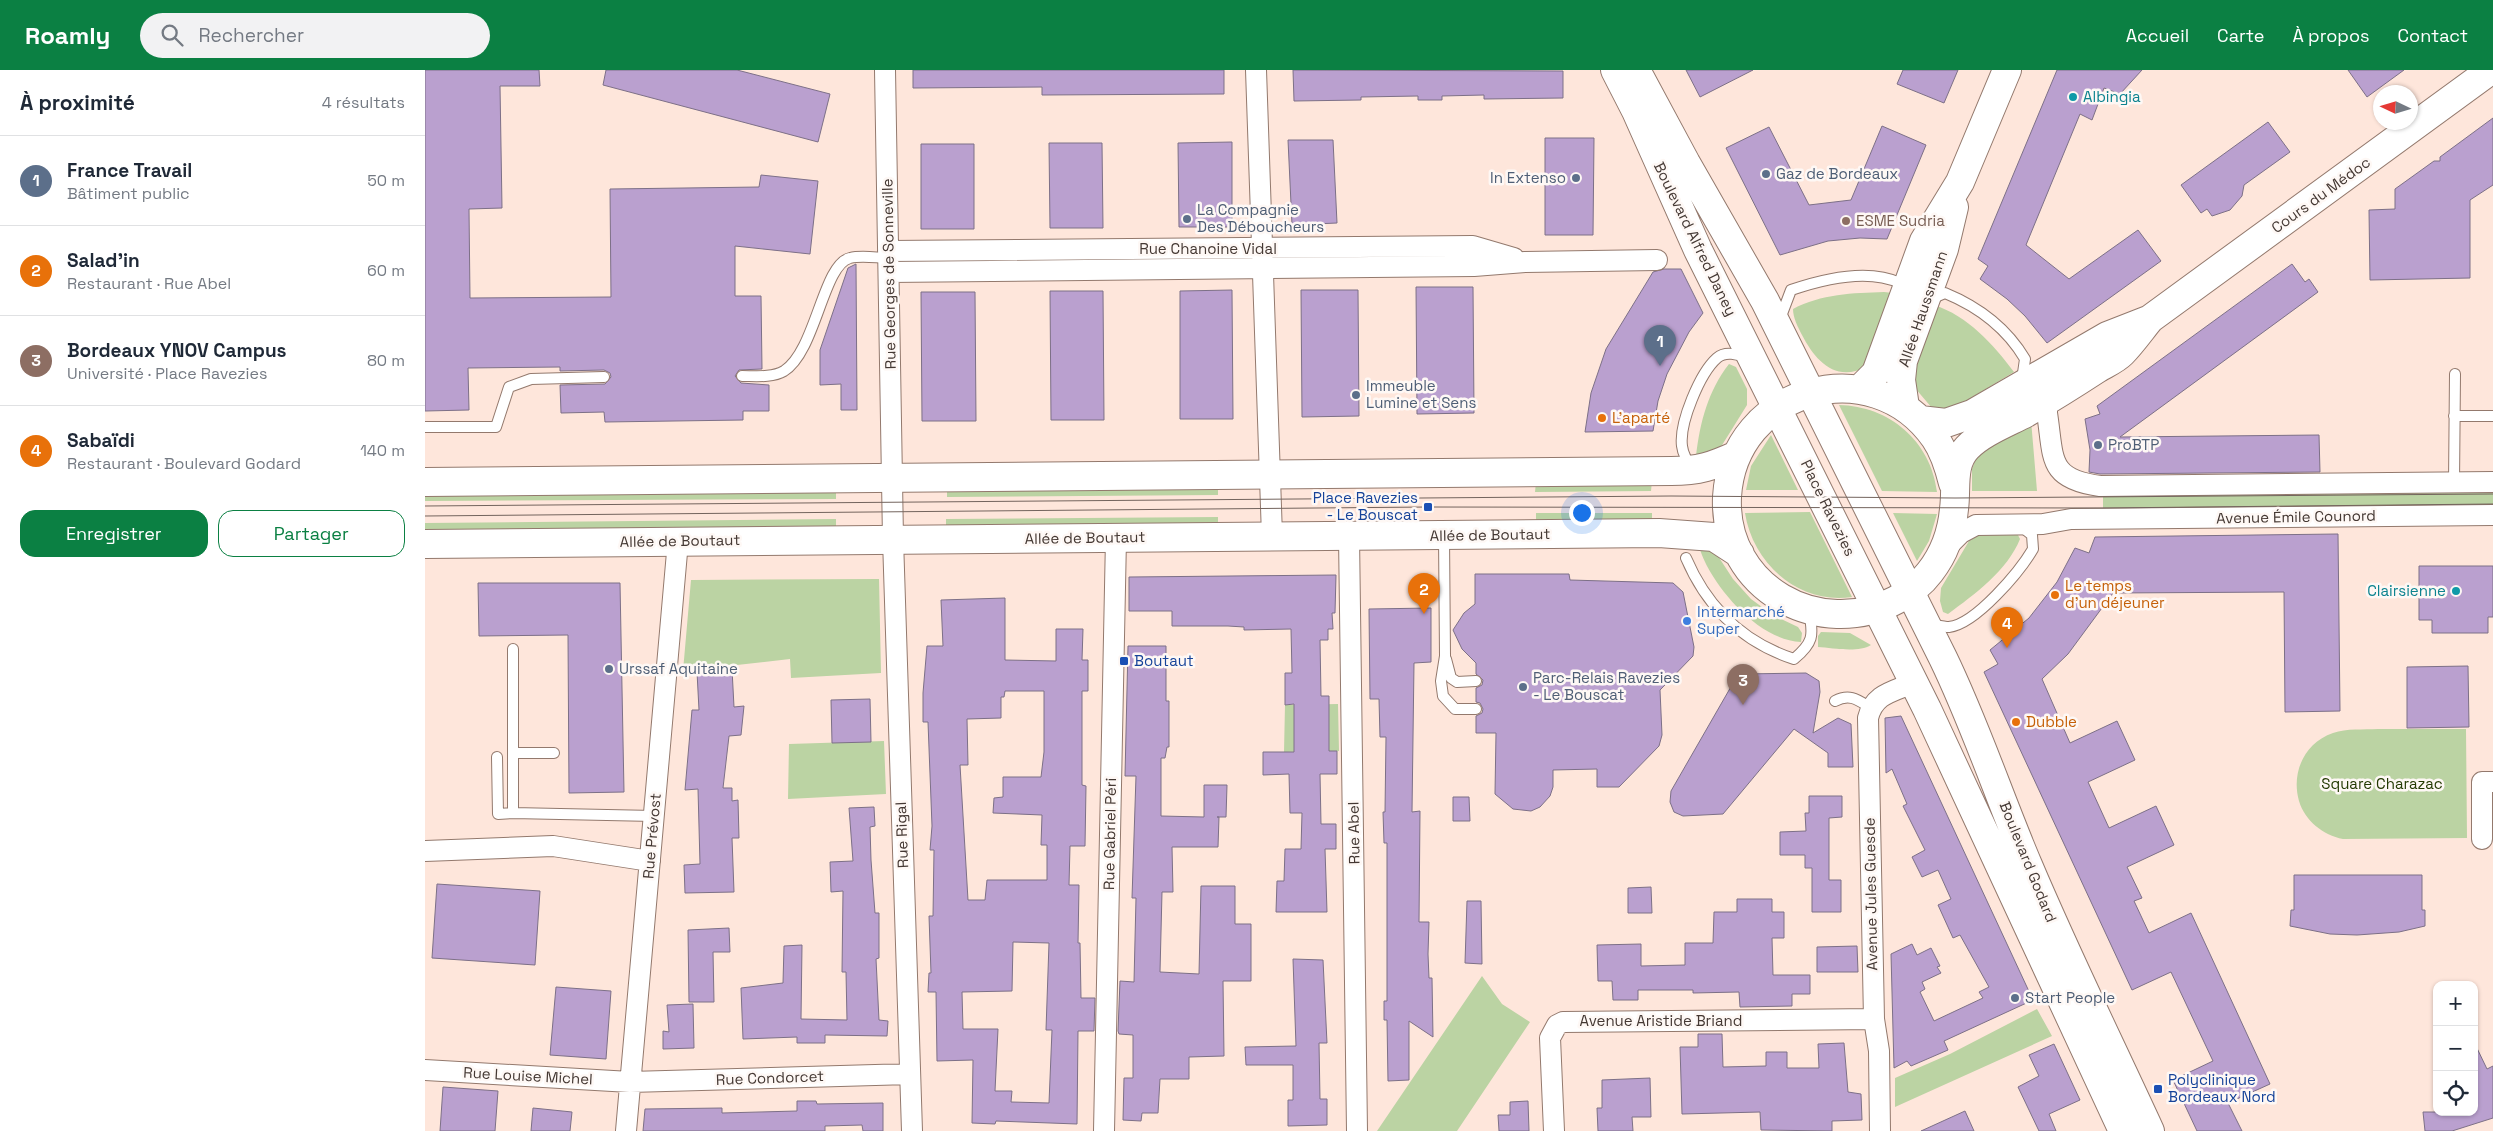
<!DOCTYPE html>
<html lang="fr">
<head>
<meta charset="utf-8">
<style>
  body { margin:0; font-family:"Space Grotesk",sans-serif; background:#f2f2f3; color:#1f2937 }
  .controls { position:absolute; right:15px; bottom:15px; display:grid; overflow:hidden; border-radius:10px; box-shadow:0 1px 4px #0004 }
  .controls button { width:45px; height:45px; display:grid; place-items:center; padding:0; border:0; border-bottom:1px solid #e0e1e3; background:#fff; color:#1f2937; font:25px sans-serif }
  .compass { position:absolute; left:1948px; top:15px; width:45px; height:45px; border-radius:50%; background:#fff; box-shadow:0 1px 4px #0004; rotate:274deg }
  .you { position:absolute; left:1156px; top:442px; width:18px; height:18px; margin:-12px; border:4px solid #fff; border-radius:50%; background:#1a73e8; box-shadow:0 0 0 8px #1a73e833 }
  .badge { display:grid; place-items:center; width:32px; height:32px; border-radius:50%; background:#0b8043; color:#fff; font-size:16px; font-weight:700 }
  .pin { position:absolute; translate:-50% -41px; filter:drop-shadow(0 1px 2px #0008) }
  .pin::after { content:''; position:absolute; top:26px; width:18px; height:15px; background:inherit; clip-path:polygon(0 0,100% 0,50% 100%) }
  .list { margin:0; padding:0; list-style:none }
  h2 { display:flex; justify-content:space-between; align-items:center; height:65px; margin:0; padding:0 20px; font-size:21px }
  h2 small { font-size:16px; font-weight:400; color:#747a83 }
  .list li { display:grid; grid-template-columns:32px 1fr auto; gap:15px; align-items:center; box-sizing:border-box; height:90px; padding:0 20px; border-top:1px solid #e0e1e3 }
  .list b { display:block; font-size:19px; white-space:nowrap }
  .list p { margin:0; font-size:16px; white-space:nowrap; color:#747a83 }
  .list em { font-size:16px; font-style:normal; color:#747a83 }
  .actions { display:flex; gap:10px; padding:15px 20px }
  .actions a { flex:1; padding:11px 0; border:1px solid #0b8043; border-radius:15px; text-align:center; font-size:18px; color:#0b8043 }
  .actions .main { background:#0b8043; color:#fff }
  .icon { flex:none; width:28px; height:28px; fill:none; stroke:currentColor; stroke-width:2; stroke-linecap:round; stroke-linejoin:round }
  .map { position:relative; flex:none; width:2068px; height:1061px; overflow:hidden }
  header { display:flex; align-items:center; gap:30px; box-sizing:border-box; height:70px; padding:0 25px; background:#0b8043; color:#fff }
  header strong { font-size:24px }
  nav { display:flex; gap:28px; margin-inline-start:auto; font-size:18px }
  .search { width:350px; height:45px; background:#f2f2f3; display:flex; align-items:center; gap:12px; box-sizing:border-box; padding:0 18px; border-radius:28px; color:#747a83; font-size:19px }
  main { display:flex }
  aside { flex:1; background:#fff }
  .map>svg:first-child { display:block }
  .green { fill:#bbd3a3 }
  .building { fill:#baa0cf; stroke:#7d7087; fill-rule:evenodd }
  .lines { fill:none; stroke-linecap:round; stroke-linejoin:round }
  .lane-casing { stroke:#93796d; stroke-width:12 }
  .street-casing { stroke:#93796d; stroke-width:22 }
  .secondary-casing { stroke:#93796d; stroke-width:30 }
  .primary-casing { stroke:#93796d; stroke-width:30 }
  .lane { stroke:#fff; stroke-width:10 }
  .street { stroke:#fff; stroke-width:20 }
  .secondary { stroke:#fff; stroke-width:28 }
  .primary { stroke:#fff; stroke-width:28 }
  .tram { stroke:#73645d; stroke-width:1 }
  .culture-dot { fill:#0f9aa8; stroke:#fef8f5; stroke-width:2 }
  .service-dot { fill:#5c6f8a; stroke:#fef8f5; stroke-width:2 }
  .education-dot { fill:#8d6e63; stroke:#fef8f5; stroke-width:2 }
  .food-dot { fill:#e8710a; stroke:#fef8f5; stroke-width:2 }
  .transit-dot { fill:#1a4fb4; stroke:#fef8f5; stroke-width:2 }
  .shop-dot { fill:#3f7fe0; stroke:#fef8f5; stroke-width:2 }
  .labels { text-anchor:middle; stroke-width:5; stroke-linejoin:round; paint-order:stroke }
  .culture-label { font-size:15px; fill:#0d838f; stroke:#fef8f5; text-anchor:start }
  .service-label { font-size:15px; fill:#4e5e75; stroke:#fef8f5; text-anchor:start }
  .street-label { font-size:15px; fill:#443833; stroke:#fef8f5 }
  .education-label { font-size:15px; fill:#785e54; stroke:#fef8f5; text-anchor:start }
  .food-label { font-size:15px; fill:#c56008; stroke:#fef8f5; text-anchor:start }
  .transit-label { font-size:15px; fill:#164399; stroke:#fef8f5; text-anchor:start }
  .shop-label { font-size:15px; fill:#366cbe; stroke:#fef8f5; text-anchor:start }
  .park-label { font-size:15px; fill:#243a03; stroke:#fef8f5 }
</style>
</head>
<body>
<header>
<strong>Roamly</strong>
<div class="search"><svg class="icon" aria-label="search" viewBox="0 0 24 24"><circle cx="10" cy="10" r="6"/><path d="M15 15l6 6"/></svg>Rechercher</div>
<nav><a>Accueil</a><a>Carte</a><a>À propos</a><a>Contact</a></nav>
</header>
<main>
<aside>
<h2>À proximité<small>4 résultats</small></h2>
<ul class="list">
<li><span class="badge" style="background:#5c6f8a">1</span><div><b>France Travail</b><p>Bâtiment public</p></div><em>50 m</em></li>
<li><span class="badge" style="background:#e8710a">2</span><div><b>Salad'in</b><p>Restaurant · Rue Abel</p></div><em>60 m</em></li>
<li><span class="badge" style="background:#8d6e63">3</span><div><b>Bordeaux YNOV Campus</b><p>Université · Place Ravezies</p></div><em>80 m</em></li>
<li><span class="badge" style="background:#e8710a">4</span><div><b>Sabaïdi</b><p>Restaurant · Boulevard Godard</p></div><em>140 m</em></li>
</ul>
<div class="actions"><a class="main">Enregistrer</a><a>Partager</a></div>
</aside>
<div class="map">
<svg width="2068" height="1061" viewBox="0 0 2068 1061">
  <rect width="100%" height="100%" fill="#fee6db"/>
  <!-- green -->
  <path class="green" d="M1459,222L1468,223L1441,297C1410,313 1390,290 1377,265C1373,257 1368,248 1368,239C1396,224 1428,223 1459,222Z
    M1509,235C1543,246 1568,274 1589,302L1526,340L1507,338L1490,318L1486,303Z
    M1304,294L1311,297L1322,319V335L1294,380L1271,386C1275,352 1283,321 1304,294Z
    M1414,335C1464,336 1506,371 1512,422L1457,421Z
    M1606,350L1612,421H1547V399L1553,383Z
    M1346,365L1373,420H1321L1326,396Z
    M1227,411L1226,421L1110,422L1111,412Z
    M793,416V425L522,427V418Z
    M411,419V429L0,431V422Z
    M2068,420V439L1678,442V423Z
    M1385,442L1427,527C1374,535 1328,494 1320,443Z
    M1111,443H1227V452L1111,453Z
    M1468,443L1512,444L1504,471L1492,491Z
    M793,447V457H521V449Z
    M411,449V459L0,462V453Z
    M1592,463L1595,469C1582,501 1550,524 1523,544L1518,542L1515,531L1516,518L1544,471L1556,464Z
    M1275,474L1293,486L1308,509L1326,529L1348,545L1373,557L1377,563L1376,572C1337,570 1299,528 1282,496C1279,489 1274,481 1275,474Z
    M454,509L456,603L366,608L365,589L258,601L266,510Z
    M1396,562L1425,563L1446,575C1433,583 1408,578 1393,577V566Z
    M913,634L914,681L859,682L860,635Z
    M2041,659L2042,768L1918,769C1898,765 1880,751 1874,731C1866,703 1879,673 1908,663C1922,658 1938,660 1953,659C1982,659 2012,659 2041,659Z
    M459,671L461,724L363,729L364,674Z
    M1057,906L1077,934L1105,952L1032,1061H952Z
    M1612,939L1627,966L1470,1037V1008L1525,984Z"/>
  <!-- building -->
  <path class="building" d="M0,0H114L115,16H75L77,138L44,139L45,228L186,227L185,119L334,117L336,105L393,111L385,184L310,176V226H336L337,299L314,300L310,306L316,313L344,315V341H318V350L180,352L179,342L136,343L135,315L180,314L186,307L185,303L179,300L135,301V297L43,298L44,340L0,341Z
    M181,0H312L405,24L393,72L178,15Z
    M488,0H799V24L617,25V17L488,18Z
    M868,0L1138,1V28L1059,29V25L1017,26V30H993V26L936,27V30L869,31Z
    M1261,0H1328L1275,27Z
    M1478,0H1533L1519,33L1472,14Z
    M1632,0H1717L1695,24L1679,18L1667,50L1655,44L1601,175L1644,209L1713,160L1736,191L1622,273L1600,246L1582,229L1555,209L1563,196L1553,189Z
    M1923,0H1979L1942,27Z
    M2068,48V115L2045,130V208L1945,210L1944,140L1970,139V119L2009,91H2015V87Z
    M1843,52L1865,82L1819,115L1817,126L1805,140L1787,146L1782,139L1776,143L1756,115Z
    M1457,56L1501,75L1462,169L1435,168L1403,171L1355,185L1301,78L1344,57L1384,135L1426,130Z
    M1120,68H1169L1168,165H1120Z
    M863,70H908L912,153L867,155Z
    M807,72V157H754L753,73Z
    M624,73H677L678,158H625Z
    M496,74H549V159H496Z
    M431,194L432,340H416V314L395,315V280L423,198Z
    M1867,194L1880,212L1884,209L1893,222L1695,367L1894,365L1895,402L1675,404L1664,402L1665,380L1660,349L1675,344L1672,336Z
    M1239,199H1256L1278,243L1264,262L1242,304L1233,331L1228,361L1160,362L1166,323L1181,279L1228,202Z
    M991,217H1048L1049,343L992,344Z
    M807,220L808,349H755V221Z
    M876,220H933L934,346L877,347Z
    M625,221H678L679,350H626Z
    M496,222H550L551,351H497Z
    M1913,464L1915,641L1860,642L1859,522L1688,523L1643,584L1617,609L1645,673L1692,651L1710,690L1663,712L1684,758L1731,736L1749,775L1702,797L1717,828L1709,831L1724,863L1766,843L1845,1014L1803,1033L1817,1061H1772L1748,1010L1788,991L1746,902L1707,920L1559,602L1573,594L1565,580L1604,548L1632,512L1650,478L1664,483L1670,467Z
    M1994,496H2068V547H2063V563H2007V550H1994Z
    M1050,504H1144L1145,510L1248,513L1258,522L1269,577L1268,586L1235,620L1237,665L1234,676L1194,717H1172V699L1128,700V717L1125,726L1115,737L1106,741L1088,739L1070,724L1071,663H1051V646L1057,643L1058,639L1055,633L1051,632V618L1057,615L1058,610L1051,604V593L1037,579L1028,560L1039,543L1050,534Z
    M911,505L910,543H907L908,559H903V570H895L896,626H904V681H912V704H895L896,754H911V779H900L902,842H851L852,811H859L860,779H876L877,743H865L864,704L838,705V682H869V634L860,635V603H867L866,559L819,560V557L803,556H747V541H704V507Z
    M53,513H195L199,722L144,723L143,565L54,566Z
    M580,528V590L631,591V559H658L657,590H663V621H657V715L661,716L660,776H645L644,815H654L653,873H655L656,928H670L669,961H653L652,1054L571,1051L570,1054L547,1053L548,990L512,991L511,922H503L504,903H506L504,846H508L509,780H505L507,756L503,652H498V623L502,576H518L516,530ZM580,621H619V682L616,707H578V727L569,728L568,743L617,745L616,775H622V810H562L560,830H543L535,695H543L542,649L576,648V627H579ZM588,872L624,873L621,960H627L624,1033L586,1032L587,1021H570L573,959H538L537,922L587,921Z
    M1006,538V592L989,593L987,742L995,741L994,852H1004L1003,884L1004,908H1007L1008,967L984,951V1010L963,1011L962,950H959V931H962V773H959L958,742H960L961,667H955L954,629H945L944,539Z
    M703,576H741V631H744V677H742L740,688H736V746L779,747V715H802L801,747H792H794L793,777H747L748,822H737L735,902L774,904L776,816H810V854H826V911H798L799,986L764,987V1009H735L733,1043H717L716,1051L698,1050L699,1008H708V965L694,964L693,961L695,911L709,912L711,828H707L711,706H700Z
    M2043,596L2044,657L1982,658V597Z
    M307,599L309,637L319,636L316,665L304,666L298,718H307V731L313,730L314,768H307L309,822L260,823L259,795L275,794L273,719L260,720L267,640H274L272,602Z
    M1381,603L1394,611L1395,622L1388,663L1413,648L1426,654L1428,697H1403V683L1369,659L1298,744L1258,746L1249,742L1245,732L1246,721L1311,608L1318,604Z
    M445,629L446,672L407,673L406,630Z
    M1476,646L1608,930L1519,971L1523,980L1486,996L1482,991L1469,998L1466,884L1487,874L1492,885L1506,878L1515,896L1512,897L1516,903L1497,912L1500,919L1495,922L1509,951L1558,928L1554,922L1564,917L1535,865L1528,868L1513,835L1526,829L1513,800L1497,807L1487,787L1500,780L1478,736L1482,734L1467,699L1461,703L1460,648Z
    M1384,726H1417V747L1404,748V810H1416V842H1387V798H1380V785H1355V762L1381,761L1380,743H1384Z
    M1028,727H1044L1045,751H1028Z
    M449,737L450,756L445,757L446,790L450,843H454V888L451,889L454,950L463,951L462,966L400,965V973H372V967L318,969L316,918L358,913L359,876L377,875L376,949L422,950L421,902H417L418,821L406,822L405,792L428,791L424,738Z
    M1869,805H1997V840H2000V856L1974,862L1932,865L1905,864L1865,856L1866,840H1869Z
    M12,814L115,821L110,895L7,888Z
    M1226,817L1227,843H1203V818Z
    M1312,829H1347V842H1359V868H1347L1348,905H1385V924H1367V936L1315,937L1314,922L1268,923V920H1213V930H1188L1187,911H1173L1172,875L1216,874V896L1260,895V873H1288L1289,842H1312Z
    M1042,831H1056L1057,894L1040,893Z
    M304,858L305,882H288L289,932H264L263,860Z
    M1432,876L1433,902H1392V877Z
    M868,889L898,890L902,973H894L895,1029H902V1055L863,1056V1030H868V995H821L820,977L871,976Z
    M131,917L186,921L181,989L125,985Z
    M268,934L269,978L238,979V961L244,962L242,935Z
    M1273,964H1297L1298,997L1341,996V982H1362V998H1394L1393,974L1419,973L1423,1022L1436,1024L1437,1050L1407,1051V1061L1336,1060L1335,1042L1257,1044L1255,977H1273Z
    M2049,972L2062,999L2068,996V1048L2027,1061H2000L1998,1042H2049Z
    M1629,974L1655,1030L1624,1044L1631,1061H1614L1593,1017L1614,1006L1604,985Z
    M1225,1008L1226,1047H1207L1208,1061H1173L1172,1038H1177V1010Z
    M18,1017L73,1021L70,1061H15Z
    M372,1031H391L392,1034L458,1033V1061H438L437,1055L400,1056V1061H218L220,1039L297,1038V1043L372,1041Z
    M1103,1031L1104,1061H1074L1073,1045H1085V1032Z
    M108,1038L147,1042L145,1061H106Z
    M1540,1041L1549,1061H1496Z"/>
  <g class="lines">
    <defs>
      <path id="lane" d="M1506,229L1520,223C1554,237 1581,257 1600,289L1597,310
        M1355,249L1366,220C1398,209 1443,198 1475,213L1477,220
        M317,306C330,306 347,308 359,301C391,281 398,194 425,188C437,185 452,188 463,188
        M2029,346H2068
        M0,357H71L84,317L106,309L179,307
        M1267,396C1261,390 1258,384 1257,376C1254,353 1275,303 1292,288C1300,281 1313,284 1321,288
        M2029,413L2030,304
        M1019,466L1020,586L1016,611L1018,626L1030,639H1051
        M1261,488C1282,537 1317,572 1369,589C1388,573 1389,566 1384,542
        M1505,554C1511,555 1519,557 1524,557C1551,554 1595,501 1608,479L1607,465L1597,457
        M88,579V743L229,746
        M1021,589L1026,608L1032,612L1051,611
        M1410,631C1425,623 1433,630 1446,638
        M88,683H129
        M72,687L73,744L88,743"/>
      <path id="street" d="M460,0L468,469L487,1061
        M831,0L847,466
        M463,181L1048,176L1089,188
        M464,202L1049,196L1100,192L1232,190
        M1625,329L1622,336V343C1629,388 1622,409 1675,416L2068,412
        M924,466L932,1061
        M1520,479L1536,463L1551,455L1618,454L1646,449L2068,445
        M2057,769V712H2068
        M0,781L128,776L225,791
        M0,1000L205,1012L485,1004
        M201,1061L253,471
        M679,1061L691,468
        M1129,1061L1125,968L1132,955L1138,952L1449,949
        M1455,1061L1454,981L1449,949L1443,648C1449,624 1467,622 1488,613"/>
      <path id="secondary" d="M1435,319L1451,303L1499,171L1535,112L1582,0
        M1480,337L1476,310L1478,291L1519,179L1529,137
        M1495,350L1521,353L1547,344L1682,266L1723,250
        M0,412L1246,401C1274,401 1288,396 1312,385
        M1528,413C1524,397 1519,381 1510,368C1447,278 1308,319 1302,427C1298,518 1395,571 1471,530C1484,523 1496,514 1505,502C1519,484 1527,462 1529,439C1532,418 1526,395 1542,378C1556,363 1582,353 1601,343C1625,329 1649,314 1672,299C1680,294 1690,290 1697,283C1707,273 1716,260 1725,249L2066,0
        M0,474L1234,463L1289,467L1315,484"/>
      <path id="primary" d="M1190,0L1211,41L1273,180L1502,639L1698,1061
        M1211,0L1261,93L1340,231L1518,588C1551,656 1574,727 1603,795C1641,885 1684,972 1725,1061"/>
    </defs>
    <!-- lane casing -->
    <use href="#lane" class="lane-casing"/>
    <!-- street casing -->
    <use href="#street" class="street-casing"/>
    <!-- secondary casing -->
    <use href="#secondary" class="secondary-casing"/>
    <!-- primary casing -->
    <use href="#primary" class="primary-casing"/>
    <!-- lane -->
    <use href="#lane" class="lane"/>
    <!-- street -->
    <use href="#street" class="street"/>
    <!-- secondary -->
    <use href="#secondary" class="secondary"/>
    <!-- primary -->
    <use href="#primary" class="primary"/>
    <!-- tram -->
    <path class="tram" d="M0,436L1246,426L1530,428L2068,424
      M0,446L1003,437L1678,438L2068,434"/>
  </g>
  <!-- markers -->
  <g class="culture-dot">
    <circle cx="1648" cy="27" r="5"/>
    <circle cx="2031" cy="521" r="5"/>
  </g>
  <g class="service-dot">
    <circle cx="1341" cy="104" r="5"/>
    <circle cx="1151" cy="108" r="5"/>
    <circle cx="762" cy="149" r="5"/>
    <circle cx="931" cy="325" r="5"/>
    <circle cx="1673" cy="375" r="5"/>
    <circle cx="184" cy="599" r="5"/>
    <circle cx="1098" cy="617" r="5"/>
    <circle cx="1590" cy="928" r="5"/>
  </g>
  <circle class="education-dot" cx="1421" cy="151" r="5"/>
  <g class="food-dot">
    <circle cx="1177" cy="348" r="5"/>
    <circle cx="1630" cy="525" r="5"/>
    <circle cx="1591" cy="652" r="5"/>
  </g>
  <g class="transit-dot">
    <rect x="998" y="432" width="10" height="10" rx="2.5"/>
    <rect x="694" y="586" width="10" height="10" rx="2.5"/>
    <rect x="1728" y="1014" width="10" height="10" rx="2.5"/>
  </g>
  <circle class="shop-dot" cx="1262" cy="551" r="5"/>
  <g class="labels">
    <!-- culture labels -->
    <g class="culture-label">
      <text x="1658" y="32">Albingia</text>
      <text x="2021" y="526" text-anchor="end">Clairsienne</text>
    </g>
    <!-- service labels -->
    <g class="service-label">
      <text x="1351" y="109">Gaz de Bordeaux</text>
      <text x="1141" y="113" text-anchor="end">In Extenso</text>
      <text x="772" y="145">La Compagnie<tspan x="772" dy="17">Des Déboucheurs</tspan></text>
      <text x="941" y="321">Immeuble<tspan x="941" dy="17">Lumine et Sens</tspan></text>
      <text x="1683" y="380">ProBTP</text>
      <text x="194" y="604">Urssaf Aquitaine</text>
      <text x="1108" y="613">Parc-Relais Ravezies<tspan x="1108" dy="17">- Le Bouscat</tspan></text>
      <text x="1600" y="933">Start People</text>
    </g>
    <!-- street labels -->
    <g class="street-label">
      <text transform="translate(1896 125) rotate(-36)" y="5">Cours du Médoc</text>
      <text transform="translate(1270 169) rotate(64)" y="5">Boulevard Alfred Daney</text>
      <text x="783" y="184">Rue Chanoine Vidal</text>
      <text transform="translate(464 204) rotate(-91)" y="5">Rue Georges de Sonneville</text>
      <text transform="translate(1498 239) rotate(-71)" y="5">Allée Haussmann</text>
      <text transform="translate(1403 438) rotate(64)" y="5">Place Ravezies</text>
      <text transform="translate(1871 447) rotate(-1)" y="5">Avenue Émile Counord</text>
      <text transform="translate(1065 465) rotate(-1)" y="5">Allée de Boutaut</text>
      <text transform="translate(660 468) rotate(-1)" y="5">Allée de Boutaut</text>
      <text transform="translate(255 471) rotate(-1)" y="5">Allée de Boutaut</text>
      <text transform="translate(929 763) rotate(-91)" y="5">Rue Abel</text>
      <text transform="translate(685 764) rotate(-89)" y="5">Rue Gabriel Péri</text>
      <text transform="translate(477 765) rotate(-92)" y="5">Rue Rigal</text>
      <text transform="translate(227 766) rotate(-85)" y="5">Rue Prévost</text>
      <text transform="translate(1603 792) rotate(68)" y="5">Boulevard Godard</text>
      <text transform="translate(1446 824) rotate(-91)" y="5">Avenue Jules Guesde</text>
      <text x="1236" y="956">Avenue Aristide Briand</text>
      <text transform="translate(103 1006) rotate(3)" y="5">Rue Louise Michel</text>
      <text transform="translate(345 1008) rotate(-2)" y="5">Rue Condorcet</text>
    </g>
    <!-- education labels -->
    <g class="education-label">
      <text x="1431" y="156">ESME Sudria</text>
    </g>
    <!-- food labels -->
    <g class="food-label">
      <text x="1187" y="353">L'aparté</text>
      <text x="1640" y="521">Le temps<tspan x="1640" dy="17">d'un déjeuner</tspan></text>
      <text x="1601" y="657">Dubble</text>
    </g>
    <!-- transit labels -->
    <g class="transit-label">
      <text x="993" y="433" text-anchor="end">Place Ravezies<tspan x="993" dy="17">- Le Bouscat</tspan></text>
      <text x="709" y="596">Boutaut</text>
      <text x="1743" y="1015">Polyclinique<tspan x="1743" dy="17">Bordeaux Nord</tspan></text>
    </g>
    <!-- shop labels -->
    <g class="shop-label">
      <text x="1272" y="547">Intermarché<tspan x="1272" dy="17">Super</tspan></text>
    </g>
    <!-- park labels -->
    <g class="park-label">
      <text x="1957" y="719">Square Charazac</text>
    </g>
  </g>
</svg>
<div class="controls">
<button>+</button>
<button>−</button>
<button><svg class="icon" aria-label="locate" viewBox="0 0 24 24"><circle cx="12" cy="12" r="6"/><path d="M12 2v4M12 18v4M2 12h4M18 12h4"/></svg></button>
</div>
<svg class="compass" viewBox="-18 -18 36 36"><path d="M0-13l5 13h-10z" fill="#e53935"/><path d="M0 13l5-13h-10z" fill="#747a83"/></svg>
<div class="you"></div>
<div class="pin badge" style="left:1235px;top:296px;background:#5c6f8a">1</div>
<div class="pin badge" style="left:999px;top:544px;background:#e8710a">2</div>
<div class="pin badge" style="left:1318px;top:635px;background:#8d6e63">3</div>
<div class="pin badge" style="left:1582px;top:578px;background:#e8710a">4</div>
</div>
</main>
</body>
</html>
